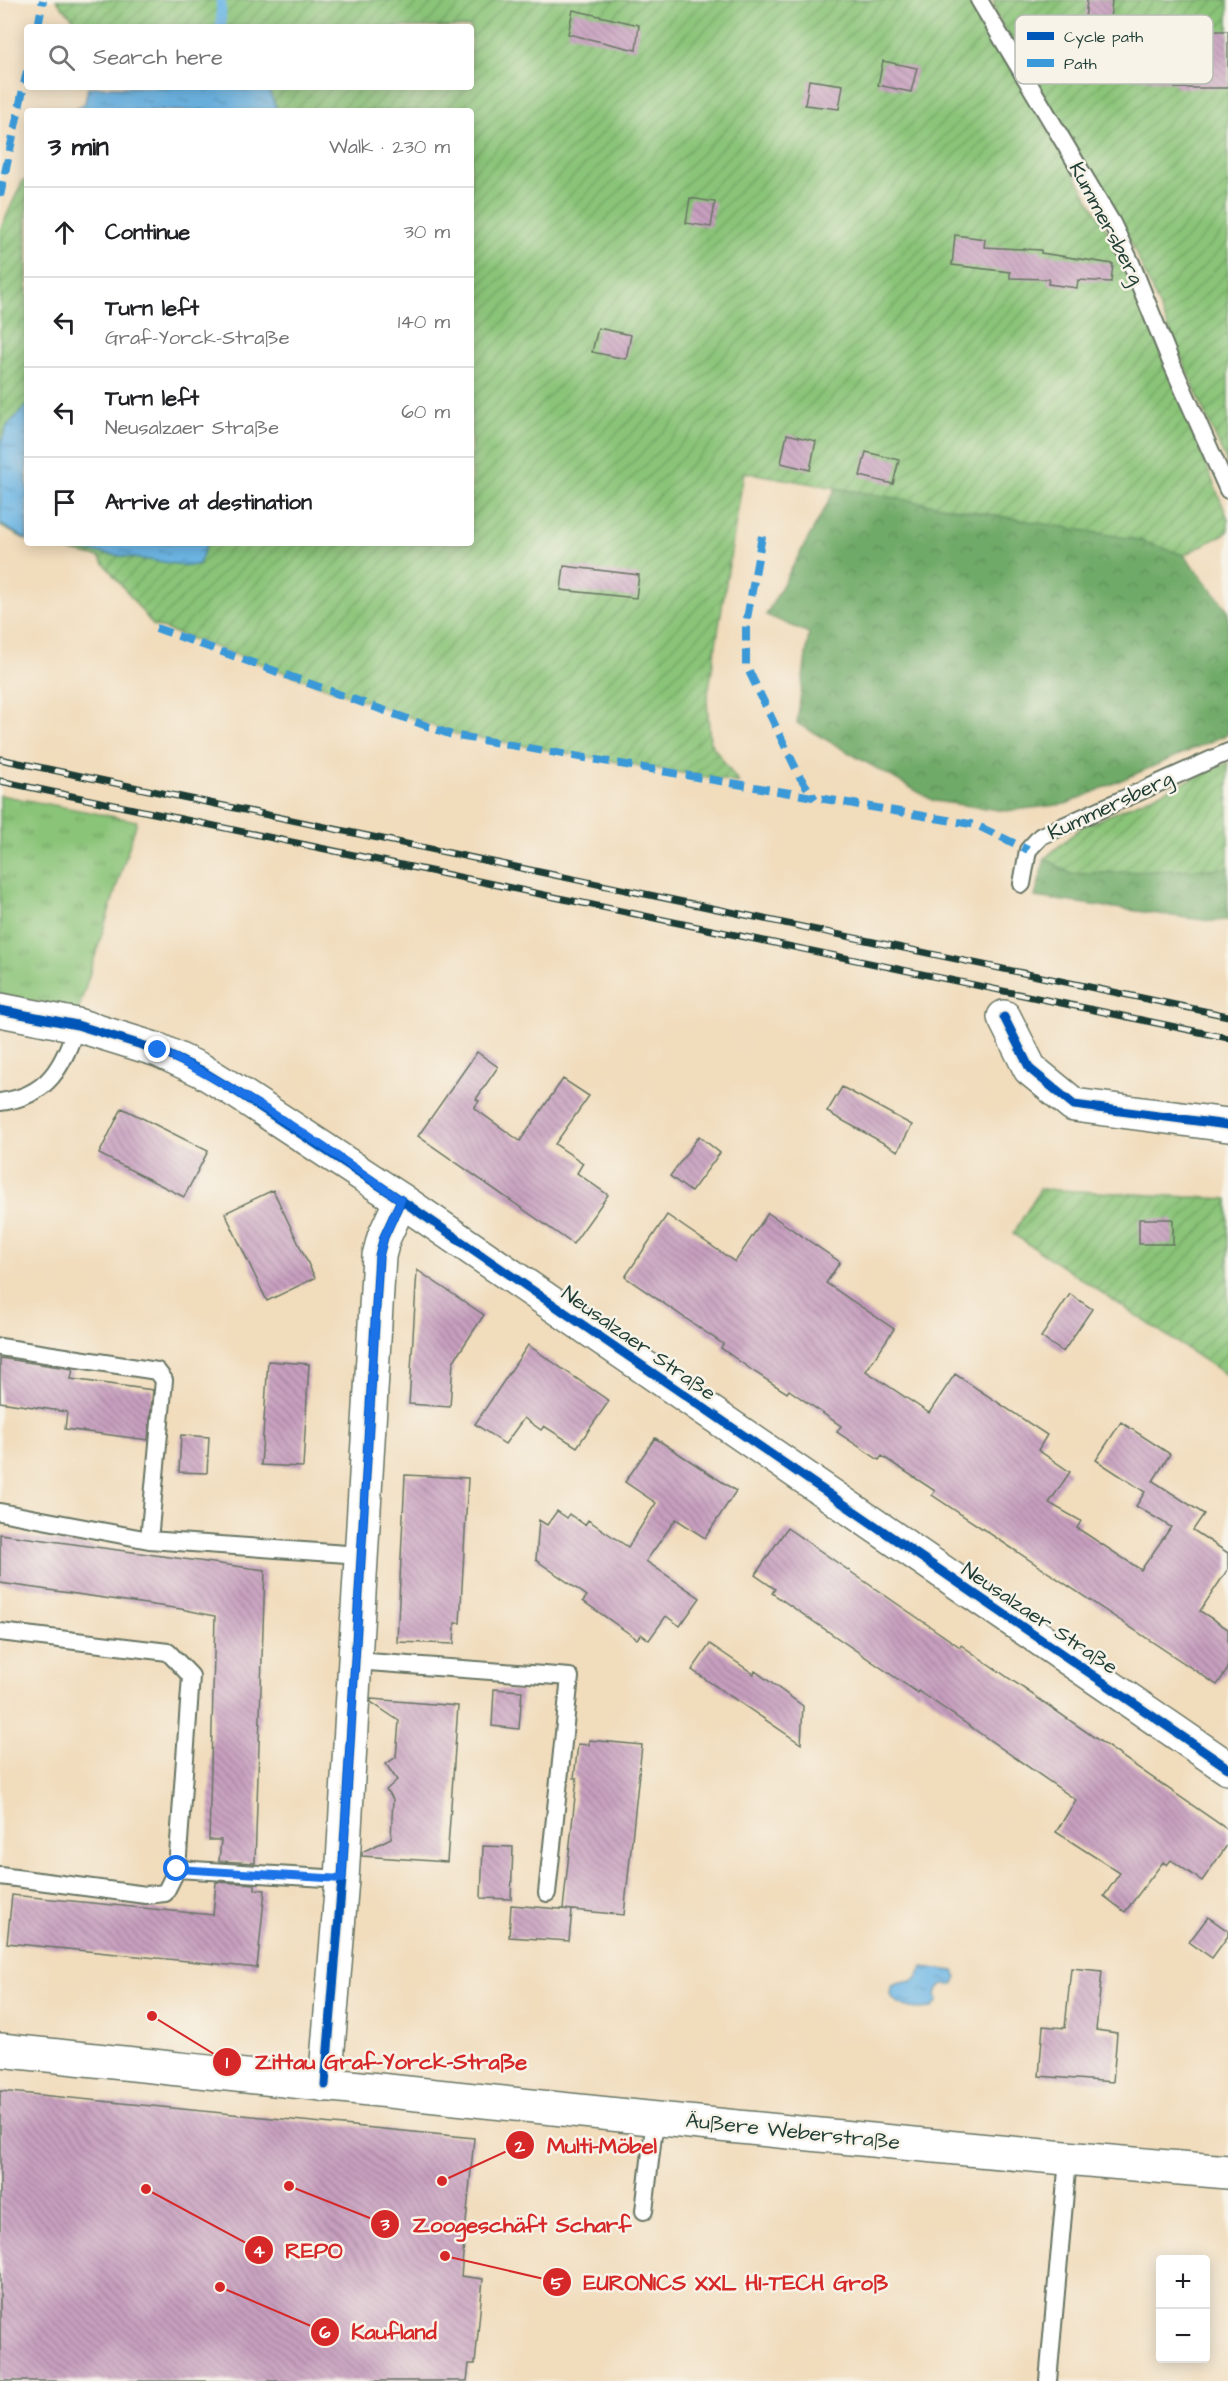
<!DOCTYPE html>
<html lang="en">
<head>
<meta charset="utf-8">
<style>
  body { margin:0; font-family:"Architects Daughter",sans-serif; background:#f2f2f2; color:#202124 }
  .controls { position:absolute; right:18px; bottom:18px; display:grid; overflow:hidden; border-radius:6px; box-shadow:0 3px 15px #0003 }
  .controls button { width:54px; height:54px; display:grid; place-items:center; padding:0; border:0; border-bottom:2px solid #e0e0e0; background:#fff; color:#202124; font:30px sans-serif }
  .stop { position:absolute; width:18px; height:18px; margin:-14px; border:4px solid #1a73e8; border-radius:50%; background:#fff }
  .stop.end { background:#1a73e8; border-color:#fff; box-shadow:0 2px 6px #0008 }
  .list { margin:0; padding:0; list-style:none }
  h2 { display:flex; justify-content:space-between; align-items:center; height:78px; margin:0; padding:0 24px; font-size:26px }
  h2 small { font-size:20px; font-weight:400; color:#757577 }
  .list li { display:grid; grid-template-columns:39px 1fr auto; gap:18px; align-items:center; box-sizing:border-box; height:90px; padding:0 24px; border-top:2px solid #e0e0e0 }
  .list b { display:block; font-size:22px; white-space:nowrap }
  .list p { margin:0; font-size:20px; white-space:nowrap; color:#757577 }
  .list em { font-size:20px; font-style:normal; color:#757577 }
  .icon { flex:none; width:33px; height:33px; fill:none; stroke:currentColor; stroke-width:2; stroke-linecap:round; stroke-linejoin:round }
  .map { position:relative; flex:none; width:1228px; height:2381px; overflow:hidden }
  .search { position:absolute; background:#fff; box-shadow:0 3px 15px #0003; left:24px; top:24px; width:450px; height:66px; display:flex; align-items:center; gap:15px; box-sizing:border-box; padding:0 21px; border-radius:6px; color:#757577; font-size:22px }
  .panel { position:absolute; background:#fff; box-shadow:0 3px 15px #0003; left:24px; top:108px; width:450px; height:438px; border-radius:6px }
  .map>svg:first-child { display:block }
  .grass { fill:url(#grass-tufts); stroke:#548056; stroke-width:1.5 }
  .forest { fill:url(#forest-crowns); stroke:#47744e; stroke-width:1.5 }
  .garden { fill:url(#garden-furrows); stroke:#548056; stroke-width:1.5 }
  .water { fill:url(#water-ripples); stroke:#467a8d; stroke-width:1.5 }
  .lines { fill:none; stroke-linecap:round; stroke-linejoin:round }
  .stream { stroke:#6eb7e6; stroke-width:10 }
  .building { fill:url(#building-back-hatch) }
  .lane-casing { stroke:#687564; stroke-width:20 }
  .street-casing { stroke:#687564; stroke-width:36 }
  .secondary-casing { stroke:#687564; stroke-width:36 }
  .primary-casing { stroke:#687564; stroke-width:36 }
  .lane { stroke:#fff; stroke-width:16 }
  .street { stroke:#fff; stroke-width:33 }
  .secondary { stroke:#fff; stroke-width:33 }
  .primary { stroke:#fff; stroke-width:33 }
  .rail-casing { stroke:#1f3d34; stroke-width:7 }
  .rail { stroke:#f7f3e8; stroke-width:4.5; stroke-dasharray:14; stroke-linecap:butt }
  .quiet { stroke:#3a99d8; stroke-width:8; stroke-dasharray:15 8; stroke-linecap:butt }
  .cycleway-casing { stroke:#f7f3e8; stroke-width:13 }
  .cycleway { stroke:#0057b8; stroke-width:9 }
  .route { stroke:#1a73e8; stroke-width:8 }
  .labels { text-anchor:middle; stroke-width:5; stroke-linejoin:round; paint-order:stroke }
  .street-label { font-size:21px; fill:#1f3d34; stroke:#f7f3e8 }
  .key { fill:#f7f3e8; stroke:#b6bcb2; stroke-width:1.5 }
  .key-label { font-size:16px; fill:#1f3d34 }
  .leader { fill:none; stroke:#d62828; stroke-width:2 }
  .callout-dot { fill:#d62828; stroke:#f7f3e8; stroke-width:2 }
  .mark-label { font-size:18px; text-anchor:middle; font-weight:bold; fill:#fff }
  .callout-label { font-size:22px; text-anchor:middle; font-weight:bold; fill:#d62828; stroke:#f7f3e8; stroke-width:5; stroke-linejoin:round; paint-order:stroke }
</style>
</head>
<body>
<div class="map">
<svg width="1228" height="2381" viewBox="0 0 1228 2381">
  <defs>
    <pattern id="grass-tufts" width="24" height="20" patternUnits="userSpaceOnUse" patternTransform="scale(1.5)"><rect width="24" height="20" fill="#8ac478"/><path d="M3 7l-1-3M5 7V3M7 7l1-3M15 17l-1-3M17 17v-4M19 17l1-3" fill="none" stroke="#70a063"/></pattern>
    <pattern id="forest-crowns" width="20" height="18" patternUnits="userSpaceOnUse" patternTransform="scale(1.5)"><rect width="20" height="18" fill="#6faa68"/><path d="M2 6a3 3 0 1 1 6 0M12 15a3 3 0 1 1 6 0" fill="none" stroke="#5b8c56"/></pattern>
    <pattern id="garden-furrows" width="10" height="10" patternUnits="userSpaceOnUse" patternTransform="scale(1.5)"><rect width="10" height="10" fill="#8ac478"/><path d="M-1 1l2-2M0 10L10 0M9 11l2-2" fill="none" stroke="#70a063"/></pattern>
    <pattern id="water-ripples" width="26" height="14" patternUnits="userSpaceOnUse" patternTransform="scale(1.5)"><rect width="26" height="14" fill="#6eb7e6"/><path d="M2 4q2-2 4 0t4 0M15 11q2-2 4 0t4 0" fill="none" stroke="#5a96bb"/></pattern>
    <pattern id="building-back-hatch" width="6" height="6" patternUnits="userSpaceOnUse" patternTransform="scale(1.5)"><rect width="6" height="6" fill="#c79fbf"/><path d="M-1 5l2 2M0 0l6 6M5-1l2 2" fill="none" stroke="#a1839c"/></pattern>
  </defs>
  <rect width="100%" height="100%" fill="#f7f3e8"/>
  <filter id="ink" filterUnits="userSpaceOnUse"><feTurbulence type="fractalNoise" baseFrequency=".0167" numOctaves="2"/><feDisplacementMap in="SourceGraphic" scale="12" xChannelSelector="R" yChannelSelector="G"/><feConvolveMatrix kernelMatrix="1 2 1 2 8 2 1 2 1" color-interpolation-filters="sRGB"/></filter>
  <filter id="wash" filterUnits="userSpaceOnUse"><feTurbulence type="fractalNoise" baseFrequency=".008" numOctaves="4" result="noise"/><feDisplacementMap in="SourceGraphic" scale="24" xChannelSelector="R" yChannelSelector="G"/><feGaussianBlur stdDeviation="1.35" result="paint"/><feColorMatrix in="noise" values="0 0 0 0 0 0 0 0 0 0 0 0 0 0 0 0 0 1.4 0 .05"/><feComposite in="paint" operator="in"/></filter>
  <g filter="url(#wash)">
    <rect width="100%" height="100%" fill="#f1dcbc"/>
    <!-- grass -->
    <path class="grass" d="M0,795L137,821L78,1011L0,994Z"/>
    <!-- forest -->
    <path class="forest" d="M836,488L1139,540L1184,555L1228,610V734L1066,804L1006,811L934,801L797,723L809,633L766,615Z
      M1045,858L1071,874L1228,868V920L1210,921L1035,897Z"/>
    <!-- garden -->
    <path class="garden" d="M56,0H971L1120,252L1228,519V532L1184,555L1139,540L744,472L707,700L710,742L739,783L456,734L153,625L99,557L32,543H471V111H278L267,87H471V27H81Z
      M993,0H1228V466L1132,244L997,16Z
      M23,180L27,181V540L0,526V230Z
      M1228,763V868L1071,874L1045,858L1082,827Z
      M1040,1189L1228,1199V1376L1013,1234Z"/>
    <!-- water -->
    <path class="water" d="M88,87H267L278,111H73L85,103Z
      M27,405V540L0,524V445L7,426Z
      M33,543H207L199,564L190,566Z
      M923,1967L954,1971L957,1977L953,1985H943L938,1988L936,1995L938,2001L932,2008C914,2010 902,2009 890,1995L891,1987C907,1977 915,1989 923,1967Z"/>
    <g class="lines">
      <!-- stream -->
      <path class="stream" d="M221,0V26"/>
    </g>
    <g id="blocks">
      <!-- building -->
      <path class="building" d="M1087,0H1112L1107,53L1082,50Z
        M573,10L639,25L636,50L568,34Z
        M1119,31H1228V88H1175V83L1114,75Z
        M883,61L917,68L911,92L878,85Z
        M809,80L843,85L839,109L805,105Z
        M690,198L715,202L711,227L686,223Z
        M955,235L985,239L984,247L1041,250V253L1113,264L1111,282L1078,280L1077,288L1048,284L1049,279L1010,278V272L952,265Z
        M598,328L631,335L626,359L592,352Z
        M787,434L816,441L810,470L781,463Z
        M866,452L899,460L893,484L860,476Z
        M564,566L639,575L636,598L561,590Z
        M477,1052L498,1067L476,1099L479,1101L474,1108L520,1141L563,1079L589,1096L555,1144L583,1163L577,1173L608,1195L573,1244L418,1136Z
        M842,1087L912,1125L898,1151L827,1112Z
        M122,1108L208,1151L184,1197L99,1154Z
        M699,1136L720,1153L691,1192L670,1176Z
        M273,1190L315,1278L267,1301L225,1213Z
        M768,1213L840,1262L826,1283L894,1329L866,1371L929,1413L955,1374L1047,1435L1038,1450L1070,1472L1049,1503L1081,1521L1077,1528L1141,1570L1171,1527L1136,1506L1145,1492L1096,1460L1121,1422L1170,1454L1153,1481L1204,1514L1193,1530L1228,1553V1569L1200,1611L1228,1629V1669L1217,1685L932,1495L935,1491L882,1456L879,1460L837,1432L841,1426L789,1390L787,1393L753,1371L721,1348L723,1344L625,1277L667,1215L735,1262Z
        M1139,1219H1173V1244H1139Z
        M417,1270L484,1315L453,1362L450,1407L409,1404Z
        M1070,1294L1092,1309L1063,1352L1041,1337Z
        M528,1345L609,1401L577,1447L544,1426L541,1430L524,1418L505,1444L475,1424Z
        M0,1358L73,1369L71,1379L153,1390L148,1440L65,1429L67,1412L0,1402Z
        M268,1361L309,1364L303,1467L261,1465Z
        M181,1435L209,1437L207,1473L179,1472Z
        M655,1438L736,1491L705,1538L676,1519L646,1561L700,1598L680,1626L666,1616L649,1640L641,1634L637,1639L583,1601L587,1596L536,1560L539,1520L547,1525L557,1511L567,1518L569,1514L585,1525L588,1520L628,1547L656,1503L625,1482Z
        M405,1475L468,1478L460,1623H455L454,1644L397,1642Z
        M787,1528L960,1647L961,1645L1228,1830V1844L1202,1881L1171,1860L1167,1865L1163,1862L1125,1912L1104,1896L1120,1873L1056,1832L1076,1800L919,1691L918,1693L772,1593L775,1589L755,1575Z
        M0,1534L265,1570L255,1863L219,1861L221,1840H209L215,1616L181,1609L0,1583Z
        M710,1644L754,1674L755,1671L803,1706L801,1744L692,1670Z
        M494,1689L522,1691L519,1729L492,1726Z
        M371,1699L458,1706L447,1862L362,1856V1852L391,1838L393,1799L386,1790L397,1780L386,1764L396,1757L399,1721L371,1702Z
        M589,1740L642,1745L624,1915L563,1909L577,1778H574L578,1744L589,1745Z
        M483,1846L513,1847L511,1899L481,1898Z
        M216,1882L255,1884V1889L265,1890L257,1968L7,1943L12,1895L213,1915Z
        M511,1905L572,1910L569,1941L509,1937Z
        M1208,1917L1228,1931V1936L1212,1958L1189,1942Z
        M1071,1968L1102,1971L1096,2030L1117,2033L1113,2082L1039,2076L1043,2026L1065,2028Z
        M0,2091L474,2138L461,2276L483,2279L475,2364H469L467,2381H0Z"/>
    </g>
  </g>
  <g filter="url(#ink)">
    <use href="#blocks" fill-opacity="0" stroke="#687564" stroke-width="1.5"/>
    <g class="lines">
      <defs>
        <path id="lane" d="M979,0L1112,223L1131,263L1171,362L1228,490
          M1022,884L1028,850L1041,836L1228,752
          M0,1102C49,1096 62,1067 77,1025
          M0,1347L157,1371L164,1380L149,1540
          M0,1512L149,1540L361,1555
          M0,1632L168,1652L191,1676L177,1869L165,1893L146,1895L0,1876
          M355,1661L570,1677L547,1893
          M177,1869L342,1879
          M644,2211L655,2118
          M1048,2381L1068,2159"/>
        <path id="street" d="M1004,1017L1030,1069L1074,1105L1228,1125
          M325,2085L342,1879L379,1256L384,1237L401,1200"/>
        <path id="secondary" d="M0,2050C409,2093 818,2138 1228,2172"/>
        <path id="primary" d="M0,1010L77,1025L158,1050L201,1070L240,1094L401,1200L1228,1768"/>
      </defs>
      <!-- lane casing -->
      <use href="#lane" class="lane-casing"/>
      <!-- street casing -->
      <use href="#street" class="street-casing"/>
      <!-- secondary casing -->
      <use href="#secondary" class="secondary-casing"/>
      <!-- primary casing -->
      <use href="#primary" class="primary-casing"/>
      <!-- lane -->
      <use href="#lane" class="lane"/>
      <!-- street -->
      <use href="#street" class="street"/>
      <!-- secondary -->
      <use href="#secondary" class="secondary"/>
      <!-- primary -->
      <use href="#primary" class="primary"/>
      <defs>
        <path id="rail" d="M0,759L1228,1016
          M0,781L1228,1038"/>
      </defs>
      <!-- rail casing -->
      <use href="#rail" class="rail-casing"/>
      <!-- rail -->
      <use href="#rail" class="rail"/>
      <!-- quiet -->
      <path class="quiet" d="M38,27L43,0
        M0,196L27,71
        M762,536L746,624V665L800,777L815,799
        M156,628L452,735L976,825L1028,850"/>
      <defs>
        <path id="cycleway" d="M0,1010L77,1025L158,1050L201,1070L240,1094L401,1200L1228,1768
          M1004,1017L1030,1069L1074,1105L1228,1125
          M325,2085L342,1879L379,1256L384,1237L401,1200"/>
      </defs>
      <!-- cycleway casing -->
      <use href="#cycleway" class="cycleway-casing"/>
      <!-- cycleway -->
      <use href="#cycleway" class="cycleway"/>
    </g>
  </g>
  <g class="lines" filter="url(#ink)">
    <!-- route -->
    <path class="route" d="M158,1050C244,1090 323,1146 401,1200L384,1237L379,1256L342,1879L177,1869"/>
  </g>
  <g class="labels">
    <!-- street labels -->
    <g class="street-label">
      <text transform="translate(1107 223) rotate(62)" y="7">Kummersberg</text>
      <text transform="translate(1110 805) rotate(-25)" y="7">Kummersberg</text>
      <text transform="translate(639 1343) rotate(35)" y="7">Neusalzaer Straße</text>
      <text transform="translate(1040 1618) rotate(34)" y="7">Neusalzaer Straße</text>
      <text transform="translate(793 2131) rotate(6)" y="7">Äußere Weberstraße</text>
    </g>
  </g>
  <!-- legend -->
  <rect x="1015" y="15" width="198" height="69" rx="9" class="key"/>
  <rect x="1027" y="32" width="27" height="8" fill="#0057b8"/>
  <rect x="1027" y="59" width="27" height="8" fill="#3a99d8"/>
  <g class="key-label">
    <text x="1064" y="42">Cycle path</text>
    <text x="1064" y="69">Path</text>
  </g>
  <!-- callouts -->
  <path class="leader" d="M152 2016L227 2062M442 2181L520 2145M289 2186L385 2224M146 2189L259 2250M445 2256L557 2282M220 2287L325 2332"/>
  <g class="callout-dot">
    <circle cx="152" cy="2016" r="6"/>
    <circle cx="442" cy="2181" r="6"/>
    <circle cx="289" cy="2186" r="6"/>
    <circle cx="146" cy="2189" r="6"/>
    <circle cx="445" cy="2256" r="6"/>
    <circle cx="220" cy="2287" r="6"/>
    <circle cx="227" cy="2062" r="15"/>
    <circle cx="520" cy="2145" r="15"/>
    <circle cx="385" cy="2224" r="15"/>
    <circle cx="259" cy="2250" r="15"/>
    <circle cx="557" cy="2282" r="15"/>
    <circle cx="325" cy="2332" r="15"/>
  </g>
  <g class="mark-label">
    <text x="227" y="2068">1</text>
    <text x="520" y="2152">2</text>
    <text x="385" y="2230">3</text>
    <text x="259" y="2257">4</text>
    <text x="557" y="2289">5</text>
    <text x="325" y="2338">6</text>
  </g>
  <g class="callout-label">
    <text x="391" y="2069">Zittau Graf-Yorck-Straße</text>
    <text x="602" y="2153">Multi-Möbel</text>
    <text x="522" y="2232">Zoogeschäft Scharf</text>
    <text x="314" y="2258">REPO</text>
    <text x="736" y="2290">EURONICS XXL HI-TECH Groß</text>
    <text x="394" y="2339">Kaufland</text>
  </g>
</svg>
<div class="controls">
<button>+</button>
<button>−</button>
</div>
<div class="stop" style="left:177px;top:1869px"></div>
<div class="stop end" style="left:158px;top:1050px"></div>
<div class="search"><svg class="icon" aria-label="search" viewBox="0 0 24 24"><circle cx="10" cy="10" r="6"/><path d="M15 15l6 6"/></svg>Search here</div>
<section class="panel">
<h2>3 min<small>Walk · 230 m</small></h2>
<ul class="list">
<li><svg class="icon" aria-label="ahead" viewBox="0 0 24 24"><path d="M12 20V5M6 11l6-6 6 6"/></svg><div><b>Continue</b></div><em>30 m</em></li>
<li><svg class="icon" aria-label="left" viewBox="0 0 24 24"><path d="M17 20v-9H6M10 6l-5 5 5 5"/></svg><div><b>Turn left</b><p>Graf-Yorck-Straße</p></div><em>140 m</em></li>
<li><svg class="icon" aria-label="left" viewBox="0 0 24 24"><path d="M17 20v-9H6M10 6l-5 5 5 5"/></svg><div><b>Turn left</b><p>Neusalzaer Straße</p></div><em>60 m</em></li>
<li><svg class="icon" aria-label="arrive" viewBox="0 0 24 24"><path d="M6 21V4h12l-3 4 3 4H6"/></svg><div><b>Arrive at destination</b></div></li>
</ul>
</section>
</div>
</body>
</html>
